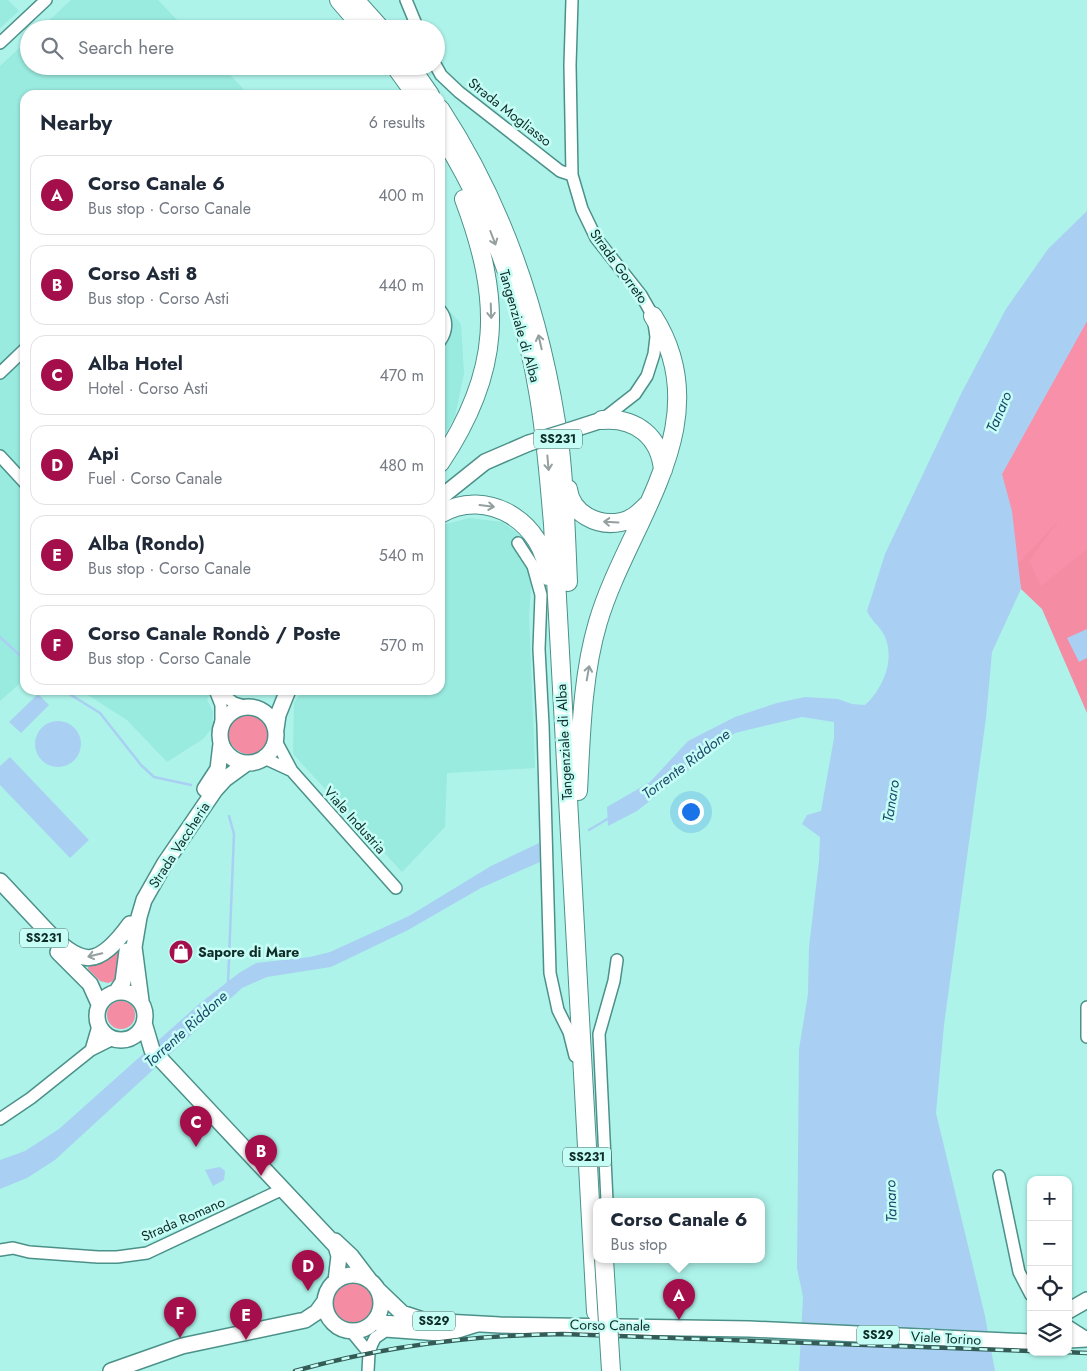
<!DOCTYPE html>
<html lang="en">
<head>
<meta charset="utf-8">
<style>
  body { margin:0; font-family:Jost,sans-serif; background:#f6f6f7; color:#1f2937 }
  .controls { position:absolute; right:15px; bottom:15px; display:grid; overflow:hidden; border-radius:10px; box-shadow:0 1px 4px #0004 }
  .controls button { width:45px; height:45px; display:grid; place-items:center; padding:0; border:0; border-bottom:1px solid #e0e1e3; background:#fff; color:#1f2937; font:25px sans-serif }
  .you { position:absolute; left:690px; top:811px; width:18px; height:18px; margin:-12px; border:4px solid #fff; border-radius:50%; background:#1a73e8; box-shadow:0 0 0 8px #1a73e833 }
  .badge { display:grid; place-items:center; width:32px; height:32px; border-radius:50%; background:#a40e4b; color:#fff; font-size:16px; font-weight:700 }
  .pin { position:absolute; translate:-50% -41px; filter:drop-shadow(0 1px 2px #0008) }
  .pin::after { content:''; position:absolute; top:26px; width:18px; height:15px; background:inherit; clip-path:polygon(0 0,100% 0,50% 100%) }
  .popup { position:absolute; left:593px; top:1198px; width:172px; height:65px; box-sizing:border-box; display:grid; place-content:center; border-radius:10px; background:#fff; filter:drop-shadow(0 1px 4px #0005); font-size:16px; white-space:nowrap; color:#747a83 }
  .popup b { font-size:19px; color:#1f2937 }
  .popup::after { content:''; position:absolute; left:50%; top:100%; margin-left:-10px; border:10px solid transparent; border-top-color:#fff }
  .list { margin:0; padding:0; list-style:none }
  h2 { display:flex; justify-content:space-between; align-items:center; height:65px; margin:0; padding:0 20px; font-size:21px }
  h2 small { font-size:16px; font-weight:400; color:#747a83 }
  .list li { display:grid; grid-template-columns:32px 1fr auto; gap:15px; align-items:center; box-sizing:border-box; height:80px; margin:0 10px 10px; padding:0 10px; border:1px solid #e0e1e3; border-radius:15px }
  .list b { display:block; font-size:19px; white-space:nowrap }
  .list p { margin:0; font-size:16px; white-space:nowrap; color:#747a83 }
  .list em { font-size:16px; font-style:normal; color:#747a83 }
  .icon { flex:none; width:28px; height:28px; fill:none; stroke:currentColor; stroke-width:2; stroke-linecap:round; stroke-linejoin:round }
  .map { position:relative; flex:none; width:1087px; height:1371px; overflow:hidden }
  .search { position:absolute; background:#fff; box-shadow:0 1px 4px #0004; left:20px; top:20px; width:425px; height:55px; display:flex; align-items:center; gap:12px; box-sizing:border-box; padding:0 18px; border-radius:28px; color:#747a83; font-size:19px }
  .panel { position:absolute; background:#fff; box-shadow:0 1px 4px #0004; left:20px; top:90px; width:425px; height:605px; border-radius:15px }
  .map>svg:first-child { display:block }
  .built { fill:#99eadf }
  .green { fill:#f48ca4 }
  .forest { fill:#f790a8 }
  .water { fill:#a9d0f2 }
  .lines { fill:none; stroke-linecap:round; stroke-linejoin:round }
  .stream { stroke:#a9d0f2; stroke-width:2.5 }
  .minor-casing { stroke:#4c9189; stroke-width:14 }
  .major-casing { stroke:#4c9189; stroke-width:18 }
  .highway-casing { stroke:#4c9189; stroke-width:20 }
  .minor { stroke:#fff; stroke-width:11 }
  .major { stroke:#fff; stroke-width:15 }
  .highway { stroke:#fff; stroke-width:18 }
  .rail-casing { stroke:#345b56; stroke-width:4.5 }
  .rail { stroke:#c6fef6; stroke-width:2.5; stroke-dasharray:8; stroke-linecap:butt }
  .major-bridge-casing { stroke:#4c9189; stroke-width:18; stroke-linecap:butt }
  .highway-bridge-casing { stroke:#4c9189; stroke-width:20; stroke-linecap:butt }
  .major-bridge { stroke:#fff; stroke-width:15 }
  .highway-bridge { stroke:#fff; stroke-width:18 }
  .oneway { stroke:#93a09f }
  .labels { text-anchor:middle; stroke-width:5; stroke-linejoin:round; paint-order:stroke }
  .shield { fill:#c6fef6; stroke:#466b66; stroke-width:1 }
  .shield-label { font-size:12px; font-weight:bold; fill:#0f2c29 }
  .street-label { font-size:14px; fill:#0f2c29; stroke:#c6fef6 }
  .poi-label { font-size:14px; font-weight:bold; fill:#0f2c29; stroke:#c6fef6; text-anchor:start }
  .water-label { font-size:15px; font-style:italic; fill:#1d486b; stroke:#c6fef6 }
</style>
</head>
<body>
<div class="map">
<svg width="1087" height="1371" viewBox="0 0 1087 1371">
  <rect width="100%" height="100%" fill="#adf3ea"/>
  <!-- built -->
  <path class="built" d="M0,0H8L19,11L0,28Z
    M71,0H158L186,29H40Z
    M29,39V66H222L249,95H25V679L0,701V66Z
    M440,300L461,324L464,374L455,416L440,444Z
    M469,518L502,522L520,535L534,551L529,615L535,768L447,773L445,827L402,872L293,754L294,702L304,690H440V528L443,525Z
    M80,690H215L207,699L213,712L212,728L203,739L167,762L127,720Z"/>
  <!-- green -->
  <path class="green" d="M1087,321V713L1042,609L1021,589L1002,474Z
    M228 733a21 21 0 1 1 42 0a21 21 0 1 1-42 0Z
    M123,940V963L116,980L108,983L100,981L88,969L89,961Z
    M107 1015a14 14 0 1 1 28 0a14 14 0 1 1-28 0Z
    M330 1303a23 23 0 1 1 46 0a23 23 0 1 1-46 0Z"/>
  <!-- forest -->
  <path class="forest" d="M1087,321V549L1041,586L1029,561L1060,519L1017,565L1002,474Z"/>
  <!-- water -->
  <path class="water" d="M1087,211V321L1002,474L1012,511L1021,589L992,652L986,718L944,1025L936,1113L985,1316L995,1371H799L803,1297L797,1268L799,1049L808,994L809,947L819,861L820,837L802,824L807,815L821,811L834,738V722L802,717L735,733L637,811L608,826L607,807L650,782L688,741L735,717L777,703L805,697L838,699L852,704L865,705C884,688 898,654 881,630C876,623 871,620 867,611L885,554L962,392L1006,309L1048,249Z
    M1087,629V658L1079,662L1067,638Z
    M38,694L49,705L21,733L9,722Z
    M35 744a23 23 0 1 1 46 0a23 23 0 1 1-46 0Z
    M10,757L89,840L70,858L0,785V766Z
    M539,843L540,862L481,888L408,930L331,967L267,977L242,988L55,1160L27,1178L0,1189V1160L25,1151L59,1129L199,1004L239,973L256,963L310,957L330,952L409,916L491,866Z
    M220,1167L225,1171L224,1180L213,1186L205,1170Z"/>
  <g class="lines">
    <!-- stream -->
    <path class="stream" d="M0,637L25,660
      M63,690L100,713L141,765L154,777L191,785
      M589,830L609,818
      M228,983L234,834L229,816"/>
    <defs>
      <path id="minor" d="M406,0L418,29
        M572,0L570,65L572,175L582,209L596,238L641,295L653,316L656,337L654,354L647,376L635,394L603,419
        M0,43L46,0
        M436,66L441,75L459,92L560,171L572,175
        M440,310C448,320 447,331 440,341
        M0,373L25,349
        M0,456L25,483
        M518,543L533,566L541,595L539,649L543,725L550,973L558,1010L569,1032L575,1056
        M215,690L221,705V726
        M217,690L234,703L244,706
        M276,741L292,771L396,888
        M264,758L290,770
        M1087,1007V1037
        M91,1050L98,1026
        M0,1119L31,1098L91,1050L113,1039
        M999,1176L1019,1272L1031,1295
        M607,1201L599,1034L614,981L617,960
        M0,1250L13,1248L29,1252L98,1257H117L147,1253L283,1189
        M1068,1326L1087,1338
        M351,1331L369,1353
        M368,1371L369,1353L372,1344L375,1338L385,1331L440,1335L455,1333L477,1326"/>
      <path id="major" d="M568,431L602,420
        M440,498L485,462L529,443
        M220 735a28 28 0 1 1 56 0a28 28 0 1 1-56 0Z
        M276,729L278,715L288,690
        M205,789L218,769L221,744
        M0,881C15,897 30,913 45,929C82,968 98,968 130,924
        M58,952L90,984L99,1004
        M117,991L123,982L127,951
        M97 1016a24 24 0 1 1 48 0a24 24 0 1 1-48 0Z
        M141,1001L134,947L139,917L144,900L165,863L215,790L225,779L247,763
        M144,1023L152,1050L336,1246L339,1256L336,1281
        M335,1241L351,1256L370,1281
        M325 1303a28 28 0 1 1 56 0a28 28 0 1 1-56 0Z
        M378,1290L402,1313L426,1321L500,1325L749,1329L1031,1342
        M1068,1311L1087,1300
        M374,1322L426,1327
        M1068,1340L1087,1339
        M111,1371L182,1346L305,1320L317,1312L325,1301"/>
      <path id="highway" d="M339,0L364,29
        M355,0L381,29
        M395,66L416,95
        M410,66L430,95
        M440,109C507,211 544,329 560,449C565,493 566,538 568,582
        M440,132C488,206 524,305 538,391C546,435 549,479 553,524L596,1312
        M602,420C636,417 660,437 663,470
        M440,463C502,371 502,300 464,199
        M568,489C571,513 597,527 621,522C632,520 639,513 647,505
        M440,514C487,486 545,523 548,576
        M578,791C581,735 582,676 598,622C628,521 721,423 653,316"/>
    </defs>
    <!-- minor casing -->
    <use href="#minor" class="minor-casing"/>
    <!-- major casing -->
    <use href="#major" class="major-casing"/>
    <!-- highway casing -->
    <use href="#highway" class="highway-casing"/>
    <!-- minor -->
    <use href="#minor" class="minor"/>
    <!-- major -->
    <use href="#major" class="major"/>
    <!-- highway -->
    <use href="#highway" class="highway"/>
    <defs>
      <path id="rail" d="M1064,1352L1087,1353
        M295,1371C385,1346 470,1335 563,1334L1031,1351"/>
    </defs>
    <!-- rail casing -->
    <use href="#rail" class="rail-casing"/>
    <!-- rail -->
    <use href="#rail" class="rail"/>
    <defs>
      <path id="major-bridge" d="M529,443L568,431"/>
      <path id="highway-bridge" d="M604,1259L611,1371"/>
    </defs>
    <!-- major-bridge casing -->
    <use href="#major-bridge" class="major-bridge-casing"/>
    <!-- highway-bridge casing -->
    <use href="#highway-bridge" class="highway-bridge-casing"/>
    <!-- major-bridge -->
    <use href="#major-bridge" class="major-bridge"/>
    <!-- highway-bridge -->
    <use href="#highway-bridge" class="highway-bridge"/>
  </g>
  <!-- one-way arrows -->
  <defs><path id="oneway-shaft" d="M-6 0H5M1.5-3L5.5 0L1.5 3" fill="none" stroke-width="1.6" stroke-linecap="round" stroke-linejoin="round" transform="scale(1.25)"/></defs>
  <g class="oneway">
    <use href="#oneway-shaft" transform="translate(493 238) rotate(69)"/>
    <use href="#oneway-shaft" transform="translate(491 311) rotate(88)"/>
    <use href="#oneway-shaft" transform="translate(540 342) rotate(-103)"/>
    <use href="#oneway-shaft" transform="translate(548 463) rotate(85)"/>
    <use href="#oneway-shaft" transform="translate(487 506) rotate(7)"/>
    <use href="#oneway-shaft" transform="translate(611 522) rotate(-177)"/>
    <use href="#oneway-shaft" transform="translate(588 673) rotate(-80)"/>
    <use href="#oneway-shaft" transform="translate(95 955) rotate(166)"/>
  </g>
  <!-- icons -->
  <defs>
    <symbol id="shop-disc" viewBox="-11 -11 22 22"><circle r="9.5" fill="#a40e4b" stroke="#c6fef6"/><path d="M-5-2.5h2.3a2.7 3.5 0 0 1 5.4 0H5L5.5 6h-11ZM-1.5-2.5h3a1.5 2.3 0 0 0-3 0Z" fill="#fff"/></symbol>
  </defs>
  <g fill-rule="evenodd">
    <use href="#shop-disc" x="167" y="938" width="28" height="28"/>
  </g>
  <g class="labels">
    <!-- shield labels -->
    <g class="shield">
      <rect x="534" y="429.5" width="48" height="19" rx="4"/>
      <rect x="20" y="928.5" width="48" height="19" rx="4"/>
      <rect x="563" y="1147.5" width="48" height="19" rx="4"/>
      <rect x="413" y="1311.5" width="42" height="19" rx="4"/>
      <rect x="857" y="1325.5" width="42" height="19" rx="4"/>
    </g>
    <g class="shield-label">
      <text x="558" y="443">SS231</text>
      <text x="44" y="942">SS231</text>
      <text x="587" y="1161">SS231</text>
      <text x="434" y="1325">SS29</text>
      <text x="878" y="1339">SS29</text>
    </g>
    <!-- street labels -->
    <g class="street-label">
      <text transform="translate(510 112) rotate(38)" y="5">Strada Mogliasso</text>
      <text transform="translate(619 266) rotate(54)" y="5">Strada Gorreto</text>
      <text transform="translate(520 326) rotate(74)" y="5">Tangenziale di Alba</text>
      <text transform="translate(564 742) rotate(-93)" y="5">Tangenziale di Alba</text>
      <text transform="translate(355 820) rotate(48)" y="5">Viale Industria</text>
      <text transform="translate(179 845) rotate(-57)" y="5">Strada Vaccheria</text>
      <text transform="translate(183 1219) rotate(-24)" y="5">Strada Romano</text>
      <text transform="translate(610 1325) rotate(1)" y="5">Corso Canale</text>
      <text transform="translate(946 1338) rotate(3)" y="5">Viale Torino</text>
    </g>
    <!-- poi labels -->
    <g class="poi-label">
      <text x="198" y="957">Sapore di Mare</text>
    </g>
    <!-- water labels -->
    <g class="water-label">
      <text transform="translate(999 412) rotate(-67)" y="5">Tanaro</text>
      <text transform="translate(686 764) rotate(-37)" y="5">Torrente Riddone</text>
      <text transform="translate(891 801) rotate(-81)" y="5">Tanaro</text>
      <text transform="translate(186 1029) rotate(-42)" y="5">Torrente Riddone</text>
      <text transform="translate(891 1201) rotate(-92)" y="5">Tanaro</text>
    </g>
  </g>
</svg>
<div class="controls">
<button>+</button>
<button>−</button>
<button><svg class="icon" aria-label="locate" viewBox="0 0 24 24"><circle cx="12" cy="12" r="6"/><path d="M12 2v4M12 18v4M2 12h4M18 12h4"/></svg></button>
<button><svg class="icon" aria-label="layers" viewBox="0 0 24 24"><path d="M12 4l9 5-9 5-9-5zM3 14l9 5 9-5"/></svg></button>
</div>
<div class="you"></div>
<div class="pin badge" style="left:679px;top:1320px">A</div>
<div class="popup"><b>Corso Canale 6</b>Bus stop</div>
<div class="pin badge" style="left:261px;top:1176px">B</div>
<div class="pin badge" style="left:196px;top:1147px">C</div>
<div class="pin badge" style="left:308px;top:1291px">D</div>
<div class="pin badge" style="left:246px;top:1340px">E</div>
<div class="pin badge" style="left:180px;top:1338px">F</div>
<div class="search"><svg class="icon" aria-label="search" viewBox="0 0 24 24"><circle cx="10" cy="10" r="6"/><path d="M15 15l6 6"/></svg>Search here</div>
<section class="panel">
<h2>Nearby<small>6 results</small></h2>
<ul class="list">
<li><span class="badge">A</span><div><b>Corso Canale 6</b><p>Bus stop · Corso Canale</p></div><em>400 m</em></li>
<li><span class="badge">B</span><div><b>Corso Asti 8</b><p>Bus stop · Corso Asti</p></div><em>440 m</em></li>
<li><span class="badge">C</span><div><b>Alba Hotel</b><p>Hotel · Corso Asti</p></div><em>470 m</em></li>
<li><span class="badge">D</span><div><b>Api</b><p>Fuel · Corso Canale</p></div><em>480 m</em></li>
<li><span class="badge">E</span><div><b>Alba (Rondo)</b><p>Bus stop · Corso Canale</p></div><em>540 m</em></li>
<li><span class="badge">F</span><div><b>Corso Canale Rondò / Poste</b><p>Bus stop · Corso Canale</p></div><em>570 m</em></li>
</ul>
</section>
</div>
</body>
</html>
